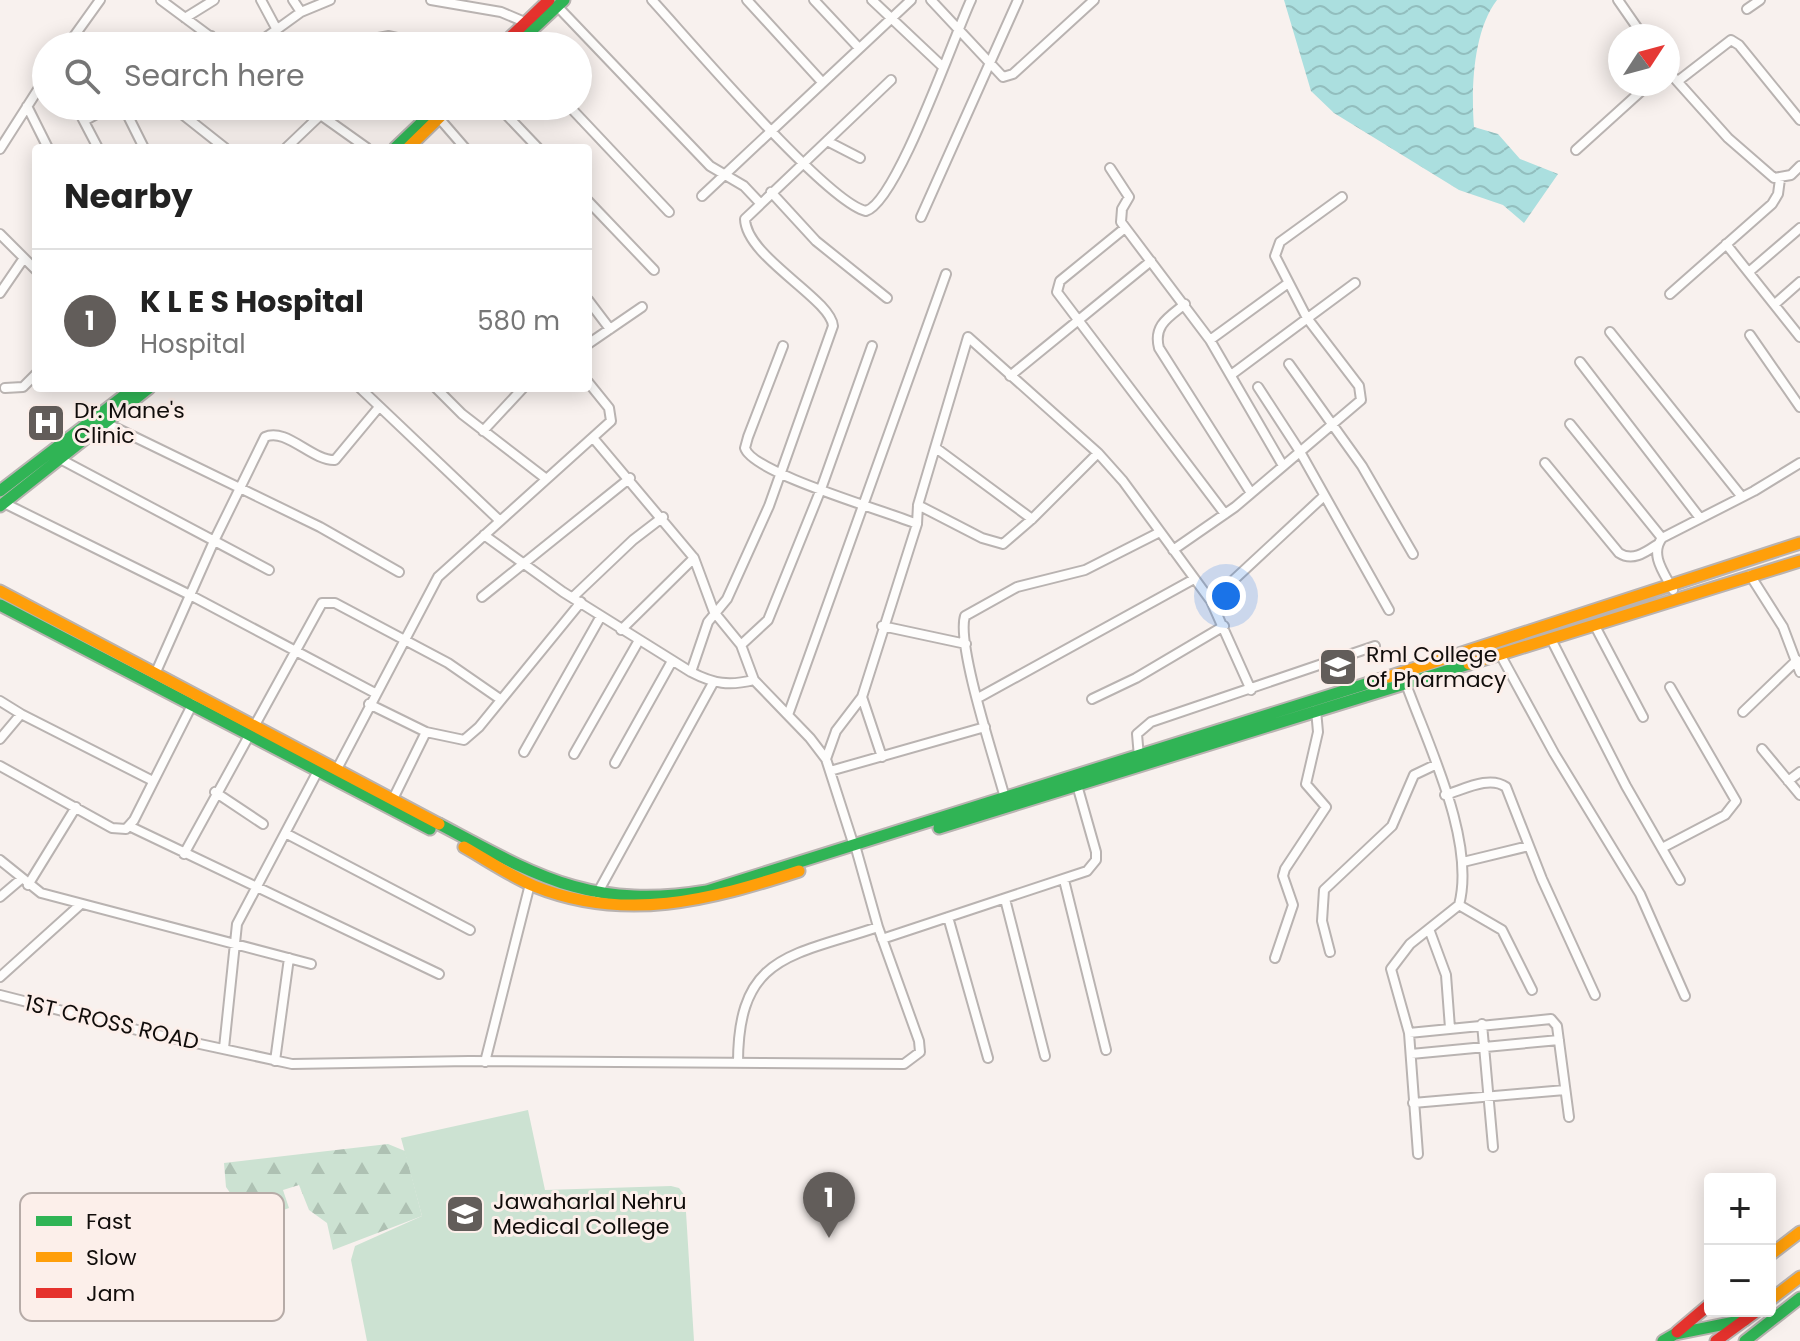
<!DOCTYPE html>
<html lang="en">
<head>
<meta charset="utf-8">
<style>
  body { margin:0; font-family:Poppins,sans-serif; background:#f2f2f2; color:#222 }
  .controls { position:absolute; right:24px; bottom:24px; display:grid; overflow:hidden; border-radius:8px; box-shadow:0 4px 20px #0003 }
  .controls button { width:72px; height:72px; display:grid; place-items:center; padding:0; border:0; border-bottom:2px solid #e0e0e0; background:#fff; color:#222; font:40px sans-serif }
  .compass { position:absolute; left:1608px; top:24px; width:72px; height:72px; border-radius:50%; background:#fff; box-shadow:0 4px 20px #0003; rotate:54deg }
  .you { position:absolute; left:1226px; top:596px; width:28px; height:28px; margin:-20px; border:6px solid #fff; border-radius:50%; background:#1a73e8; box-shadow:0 0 0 12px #1a73e833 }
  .badge { display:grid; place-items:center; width:52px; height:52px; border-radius:50%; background:#625d5a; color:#fff; font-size:26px; font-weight:700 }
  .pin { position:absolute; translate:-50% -66px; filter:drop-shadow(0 2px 4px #0008) }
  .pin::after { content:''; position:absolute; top:42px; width:28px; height:24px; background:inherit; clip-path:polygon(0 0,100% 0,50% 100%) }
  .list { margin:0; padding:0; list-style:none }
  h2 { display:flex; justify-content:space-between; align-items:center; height:104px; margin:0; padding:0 32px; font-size:34px }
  h2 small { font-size:26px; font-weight:400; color:#767676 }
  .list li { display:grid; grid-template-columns:52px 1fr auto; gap:24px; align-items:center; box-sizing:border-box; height:144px; padding:0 32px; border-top:2px solid #e0e0e0 }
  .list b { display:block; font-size:30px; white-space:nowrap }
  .list p { margin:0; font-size:26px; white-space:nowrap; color:#767676 }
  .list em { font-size:26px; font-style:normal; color:#767676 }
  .icon { flex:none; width:44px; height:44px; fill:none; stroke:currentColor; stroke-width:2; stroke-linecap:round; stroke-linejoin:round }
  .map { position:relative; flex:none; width:1800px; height:1341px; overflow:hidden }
  .search { position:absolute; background:#fff; box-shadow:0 4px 20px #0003; left:32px; top:32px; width:560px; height:88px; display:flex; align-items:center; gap:20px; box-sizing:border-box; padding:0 28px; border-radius:44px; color:#767676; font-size:30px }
  .panel { position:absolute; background:#fff; box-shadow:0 4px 20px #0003; left:32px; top:144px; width:560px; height:248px; border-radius:8px }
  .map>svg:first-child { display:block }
  .forest { fill:url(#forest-firs) }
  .park { fill:#cce2d2 }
  .water { fill:url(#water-waves) }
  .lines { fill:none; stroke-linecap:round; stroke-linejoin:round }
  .street-casing { stroke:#b9b3b1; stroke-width:12 }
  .fast-casing { stroke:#b9b3b1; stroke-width:15 }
  .slow-casing { stroke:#b9b3b1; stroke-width:15 }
  .jam-casing { stroke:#b9b3b1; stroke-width:15 }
  .street { stroke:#fefdfc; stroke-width:8 }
  .fast { stroke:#30b455; stroke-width:11 }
  .slow { stroke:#ff9f0a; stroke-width:11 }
  .jam { stroke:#e5322d; stroke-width:11 }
  .labels { text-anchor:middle; stroke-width:6; stroke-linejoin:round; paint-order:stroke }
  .poi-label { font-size:22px; fill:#110d0b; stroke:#fcefea; text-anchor:start }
  .street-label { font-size:22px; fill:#110d0b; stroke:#fcefea }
  .key { fill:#fcefea; stroke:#b6aba7; stroke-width:2 }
  .key-label { font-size:22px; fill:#110d0b }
</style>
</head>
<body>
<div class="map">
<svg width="1800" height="1341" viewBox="0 0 1800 1341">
  <defs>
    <pattern id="forest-firs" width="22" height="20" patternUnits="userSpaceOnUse" patternTransform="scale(2)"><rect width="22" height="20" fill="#cce2d2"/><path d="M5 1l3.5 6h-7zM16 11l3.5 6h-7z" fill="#aec1b3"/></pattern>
    <pattern id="water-waves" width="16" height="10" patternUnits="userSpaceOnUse" patternTransform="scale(2)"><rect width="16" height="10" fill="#abdfdf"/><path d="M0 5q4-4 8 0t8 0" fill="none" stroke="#92bebe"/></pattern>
  </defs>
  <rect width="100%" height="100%" fill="#f8f1ee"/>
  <!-- forest -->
  <path class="forest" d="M388,1144L405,1151L422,1216L333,1250L327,1223L309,1210L299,1185L283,1190L289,1208L264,1217L253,1208L242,1210L226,1187L224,1163Z"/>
  <!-- park -->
  <path class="park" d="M528,1110L545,1190L671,1186L679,1188L685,1196L694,1341H367L351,1260L355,1246L422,1216L401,1138Z"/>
  <!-- water -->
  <path class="water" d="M1284,0H1497C1473,31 1471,89 1474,127L1498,134L1520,159L1558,174L1524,223L1503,205L1459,190L1334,113L1311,91Z"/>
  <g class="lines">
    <defs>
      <path id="street" d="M161,0L223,46
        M261,0L276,28
        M293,0L301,12
        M431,0L501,12L527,23
        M652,0C687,38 827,203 866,211C897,202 954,36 971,0
        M747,0L822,82
        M814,0L859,48
        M872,0L943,67
        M931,0L1003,77L1013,74L1094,0
        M1618,0L1643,36
        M557,6L710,166L744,186L760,203
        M1747,9L1760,0
        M185,18L214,0
        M67,46L100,0
        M197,46L211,36
        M254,46L301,12L330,0
        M336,46L389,36L434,46
        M1668,71L1728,138L1774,178L1791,175L1800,166
        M1678,81L1731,40L1739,45L1800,120
        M27,106L48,148
        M76,106L98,148
        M123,106L144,148
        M172,106L225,148
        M308,106L367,148
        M498,106L538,148
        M569,106L669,212
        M439,118L465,148
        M84,121L111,106
        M827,141L860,158
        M286,148L330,106
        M0,149L46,77
        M1576,150L1649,84
        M1110,168L1129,197L1122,209L1121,222L1210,340L1282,464
        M771,192L816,241L887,298
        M702,196L911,0
        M588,201L654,270
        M921,217L1018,0
        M1125,228L1060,281L1057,292L1225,514
        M0,234L36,270
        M1726,244L1800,337
        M1750,271L1800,228
        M0,293L24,258
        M1670,294L1772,204L1778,194L1780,179
        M588,300L610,329
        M1185,304C1169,317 1153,325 1159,348L1251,493
        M1775,304L1800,282
        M1610,332L1742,497
        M1750,335L1800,407
        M1210,340L1287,284
        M588,344L642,307
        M783,346L748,437L745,448C752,473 886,511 917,524
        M1580,362L1700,518
        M1289,364L1362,466L1413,554
        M1231,375L1355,283
        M1010,376L1151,261
        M1258,387L1299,450L1389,610
        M5,388L23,387L36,374
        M360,388L499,520
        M436,388L462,414L545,478
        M108,424L320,527L399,572
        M1570,424L1662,538
        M483,431L523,388
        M594,439L694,558L621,630
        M936,448L1032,519
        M62,460L269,570
        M1545,463L1619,553C1633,562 1646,552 1658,544
        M4,503L190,595L375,693
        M918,505L982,538L1003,544L1032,519L1098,453
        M484,535L563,592L691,672C714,684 729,686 754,680
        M1173,550L1235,507L1361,400L1359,386L1307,318L1275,256L1280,242L1342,197
        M694,558L714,612L741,645
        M1750,575L1783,627L1800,672
        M1673,590C1665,574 1649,555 1662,538L1754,491L1800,463
        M482,597L630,478
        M573,597L633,540L663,517
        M1211,601L1324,496
        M882,626L966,644
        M1595,626L1643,717
        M1551,639L1626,786L1680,880
        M1500,654L1554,753L1640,894L1685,996
        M156,672L214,541L265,437C286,427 312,461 335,460L379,407
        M691,672L708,622L727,599L769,506L833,326C831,299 746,257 745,219L891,80
        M1406,684C1428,745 1476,841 1459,905L1410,944L1391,969L1409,1033L1418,1154
        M862,697L882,757
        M978,698L1194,579
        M1092,699L1136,678L1224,626
        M0,701L21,714L0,739
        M369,704L426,732L464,740L479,727L581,602
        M1743,712L1797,660
        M21,714L153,781
        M788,715L946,274
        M1762,749L1800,795
        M524,752L601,616
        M574,754L638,642
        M1139,757L1137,734L1151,722L1375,646
        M826,759L836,731L862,697L917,524L918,505L968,337L1098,453L1123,481L1211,601L1251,690
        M615,763L672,661
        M0,766L112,828L126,829L134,820L193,703
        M337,769L438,577L611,421L609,408L588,382
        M830,771L985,727
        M1788,781L1800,772
        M215,792L263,824
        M1445,795C1463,790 1489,775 1506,787L1542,879L1595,995
        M1005,798C996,764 956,645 965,616L1017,587L1085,570L1160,532
        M393,799L426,732
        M129,826L439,974
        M287,834L470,930
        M854,846L826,759L810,738L754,680L741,645L768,620L821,489L872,346
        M1662,848L1725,815L1736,801L1670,687
        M184,854L322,603H335L448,663L500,699
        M0,860L41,893L311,964
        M1463,862L1529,846
        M1064,880L1106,1050
        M28,885L76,807
        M597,894L713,683
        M0,897L20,880
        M1005,899L1045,1056
        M1459,905L1502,930L1532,990
        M948,917L988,1058
        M1429,929L1446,975L1450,1028
        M882,939L1087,871L1096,860V852L1077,785
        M1330,952L1322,921L1324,890L1392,826L1414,775L1435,765
        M1275,958L1293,905L1283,876L1285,869L1326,807L1306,784L1318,732L1316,710
        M0,977L81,904
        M0,995L149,1033L292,1064L469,1061L904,1064L920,1052L919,1041L878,927L855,845
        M1482,1024L1493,1147
        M1409,1033L1551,1019L1557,1026L1569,1117
        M224,1048L237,924L320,767
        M1411,1054L1559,1040
        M275,1061L289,958
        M485,1062L530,884
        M738,1063C738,954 792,956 878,927
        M1413,1103L1565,1090"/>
      <path id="fast" d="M515,46L564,0
        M395,148L439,106
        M0,491L134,388
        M0,506L149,388
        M0,605L430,829
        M439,824C537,876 591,910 707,891L1388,677
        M939,828L1469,664
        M1663,1341L1675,1334L1745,1320
        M1745,1341L1800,1298"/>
      <path id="slow" d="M408,148L451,106
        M0,591L439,824
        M1469,664L1800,561
        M1388,677L1800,543
        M464,847C487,860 510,876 534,886C625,923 710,900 799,871
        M1770,1255L1800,1232
        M1770,1300L1800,1277"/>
      <path id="jam" d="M501,46L549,0
        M1677,1332L1710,1304
        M1716,1341L1757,1311"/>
    </defs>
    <!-- street casing -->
    <use href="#street" class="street-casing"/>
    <!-- fast casing -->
    <use href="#fast" class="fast-casing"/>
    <!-- slow casing -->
    <use href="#slow" class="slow-casing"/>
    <!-- jam casing -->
    <use href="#jam" class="jam-casing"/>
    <!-- street -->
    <use href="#street" class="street"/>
    <!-- fast -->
    <use href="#fast" class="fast"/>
    <!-- slow -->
    <use href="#slow" class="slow"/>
    <!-- jam -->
    <use href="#jam" class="jam"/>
  </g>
  <!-- icons -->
  <defs>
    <symbol id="hospital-square" viewBox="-11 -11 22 22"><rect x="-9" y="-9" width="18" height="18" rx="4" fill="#625d5a" stroke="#fcefea"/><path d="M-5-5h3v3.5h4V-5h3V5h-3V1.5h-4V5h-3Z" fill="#fff"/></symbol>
    <symbol id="university-square" viewBox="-11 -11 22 22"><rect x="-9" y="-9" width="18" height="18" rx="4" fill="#625d5a" stroke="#fcefea"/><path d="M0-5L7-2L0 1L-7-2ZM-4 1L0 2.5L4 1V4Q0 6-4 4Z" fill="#fff"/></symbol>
  </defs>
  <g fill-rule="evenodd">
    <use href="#hospital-square" x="24" y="401" width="44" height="44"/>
    <use href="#university-square" x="1316" y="645" width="44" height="44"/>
    <use href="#university-square" x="443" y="1192" width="44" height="44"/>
  </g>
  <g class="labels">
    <!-- poi labels -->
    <g class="poi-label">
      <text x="74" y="418">Dr. Mane's<tspan x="74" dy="25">Clinic</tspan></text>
      <text x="1366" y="662">Rml College<tspan x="1366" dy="25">of Pharmacy</tspan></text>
      <text x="493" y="1209">Jawaharlal Nehru<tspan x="493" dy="25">Medical College</tspan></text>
    </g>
    <!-- street labels -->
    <g class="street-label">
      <text transform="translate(112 1022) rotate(13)" y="8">1ST CROSS ROAD</text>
    </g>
  </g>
  <!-- legend -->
  <rect x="20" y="1193" width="264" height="128" rx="12" class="key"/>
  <rect x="36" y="1216" width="36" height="10" fill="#30b455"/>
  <rect x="36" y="1252" width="36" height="10" fill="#ff9f0a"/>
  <rect x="36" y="1288" width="36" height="10" fill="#e5322d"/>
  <g class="key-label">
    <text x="86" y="1229">Fast</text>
    <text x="86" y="1265">Slow</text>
    <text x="86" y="1301">Jam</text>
  </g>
</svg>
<div class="controls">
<button>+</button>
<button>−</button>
</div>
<svg class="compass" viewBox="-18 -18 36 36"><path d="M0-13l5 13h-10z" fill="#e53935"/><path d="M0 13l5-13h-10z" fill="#767676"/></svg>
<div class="you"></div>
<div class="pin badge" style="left:829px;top:1238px">1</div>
<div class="search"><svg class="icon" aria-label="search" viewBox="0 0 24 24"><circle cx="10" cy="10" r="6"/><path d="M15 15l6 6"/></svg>Search here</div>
<section class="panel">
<h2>Nearby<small></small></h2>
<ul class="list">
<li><span class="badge">1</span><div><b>K L E S Hospital</b><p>Hospital</p></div><em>580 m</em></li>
</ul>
</section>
</div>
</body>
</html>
